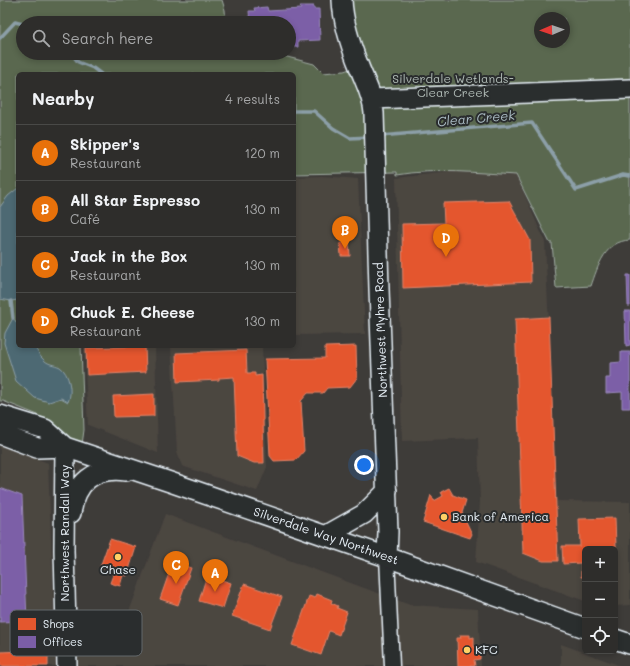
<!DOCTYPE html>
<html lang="en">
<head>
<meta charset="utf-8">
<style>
  body { margin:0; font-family:Mali,sans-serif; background:#3a3937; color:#f1f3f6 }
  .controls { position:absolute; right:12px; bottom:12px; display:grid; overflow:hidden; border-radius:6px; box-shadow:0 2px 6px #0003 }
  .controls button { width:36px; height:36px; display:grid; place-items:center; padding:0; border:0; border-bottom:1px solid #494947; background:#2e2d2b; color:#f1f3f6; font:20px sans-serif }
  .compass { position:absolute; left:534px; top:12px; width:36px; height:36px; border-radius:50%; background:#2e2d2b; box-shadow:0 2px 6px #0003; rotate:268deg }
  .you { position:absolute; left:364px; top:465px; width:14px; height:14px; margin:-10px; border:3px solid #fff; border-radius:50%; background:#1a73e8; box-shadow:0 0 0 6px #1a73e833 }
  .badge { display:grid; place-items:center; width:26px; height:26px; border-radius:50%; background:#1a73e8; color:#fff; font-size:13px; font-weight:700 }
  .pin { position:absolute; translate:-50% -33px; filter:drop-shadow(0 1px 2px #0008) }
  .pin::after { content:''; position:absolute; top:21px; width:14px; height:12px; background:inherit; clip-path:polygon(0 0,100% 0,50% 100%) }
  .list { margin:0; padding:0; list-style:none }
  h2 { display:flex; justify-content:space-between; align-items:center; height:52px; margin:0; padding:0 16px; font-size:17px }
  h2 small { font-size:13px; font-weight:400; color:#a7a8a9 }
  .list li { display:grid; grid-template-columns:26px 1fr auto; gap:12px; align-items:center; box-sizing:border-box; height:56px; padding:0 16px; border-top:1px solid #494947 }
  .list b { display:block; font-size:15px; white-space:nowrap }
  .list p { margin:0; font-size:13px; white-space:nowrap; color:#a7a8a9 }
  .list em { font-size:13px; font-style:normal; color:#a7a8a9 }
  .icon { flex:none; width:22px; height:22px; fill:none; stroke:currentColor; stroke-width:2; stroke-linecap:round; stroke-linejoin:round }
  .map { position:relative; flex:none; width:630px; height:666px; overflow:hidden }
  .search { position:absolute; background:#2e2d2b; box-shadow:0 2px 6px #0003; left:16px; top:16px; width:280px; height:44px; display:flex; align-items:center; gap:10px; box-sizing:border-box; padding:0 14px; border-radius:22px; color:#a7a8a9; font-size:15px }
  .panel { position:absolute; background:#2e2d2b; box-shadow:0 2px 6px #0003; left:16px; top:72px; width:280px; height:276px; border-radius:6px }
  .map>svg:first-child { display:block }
  .built { fill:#4c4641 }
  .green { fill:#5a6850; stroke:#a1aca4; fill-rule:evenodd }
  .water { fill:#4e6973; stroke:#8c9fa8 }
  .shops { fill:#e4572e; stroke:#e5856b }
  .offices { fill:#7b5ea7; stroke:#9c8abf }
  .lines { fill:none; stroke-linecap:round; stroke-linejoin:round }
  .stream { stroke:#8c9fa8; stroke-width:3.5 }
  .street-casing { stroke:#e8f1f8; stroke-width:17 }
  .secondary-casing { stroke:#e8f1f8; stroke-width:22 }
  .street { stroke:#2a2d2e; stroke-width:14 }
  .secondary { stroke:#2a2d2e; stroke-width:19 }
  .poi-dot { fill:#ffd166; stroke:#2a2d2e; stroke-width:1.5 }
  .labels { text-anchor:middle; stroke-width:4; stroke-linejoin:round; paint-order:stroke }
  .park-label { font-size:12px; fill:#afbab5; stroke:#2a2d2e }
  .street-label { font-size:12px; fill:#e8f1f8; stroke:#2a2d2e }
  .poi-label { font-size:12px; fill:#e8f1f8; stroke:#2a2d2e; text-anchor:start }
  .water-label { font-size:13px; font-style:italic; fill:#aabbc3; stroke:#2a2d2e }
  .key { fill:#2a2d2e; stroke:#63686b; stroke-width:1 }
  .key-label { font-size:11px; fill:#e8f1f8 }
</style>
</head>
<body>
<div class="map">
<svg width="630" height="666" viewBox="0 0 630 666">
  <rect width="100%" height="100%" fill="#3e3c39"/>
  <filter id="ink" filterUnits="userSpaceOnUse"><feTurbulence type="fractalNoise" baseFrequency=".025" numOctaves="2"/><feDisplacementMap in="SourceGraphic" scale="8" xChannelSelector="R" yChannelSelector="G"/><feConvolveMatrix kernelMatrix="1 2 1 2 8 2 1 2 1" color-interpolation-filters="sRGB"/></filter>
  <g filter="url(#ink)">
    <!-- built -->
    <path class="built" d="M500,166L516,175L545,242L557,501L630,502V605L615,606V549H585V601L476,562L480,501L478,438L402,441L396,178Z
      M322,176L358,179L365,334L294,335V177Z
      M84,346H155L158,453L88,425Z
      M171,346H262L267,467L257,491L182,466L177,452Z
      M0,445L48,463L56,666H0Z
      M165,514L410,605L478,609L481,666H76L74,642L119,639Z
      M561,644L621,666H561Z"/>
    <!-- green -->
    <path class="green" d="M0,0H222L225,10L226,23H23V53H272L314,64L323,73L344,71L359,66L342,0H630V240C605,241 598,266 591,286L556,288L552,243H550L516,175C477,173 436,168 397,175V172L294,174V74H18V346H81L84,430L81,452L65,447L38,415L3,401H0ZM540,18H564V42H540Z"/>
    <!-- water -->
    <path class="water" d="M18,188V300L11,301L0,299V207L8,196Z
      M13,318L18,324V346H34C37,350 39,356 43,359C48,365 54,364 60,367C69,373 73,392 68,402L61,398L49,402L35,398L16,381L4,343L5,333Z"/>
    <!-- shops -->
    <path class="shops" d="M509,201L530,240L531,282L403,288L402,224L444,223L443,203Z
      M349,242L350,256H341L340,243Z
      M549,317L558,561H543L523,553L515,319Z
      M145,346L146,372L87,375L86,348Z
      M356,346L357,378L350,387L327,388L323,393H308L301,401L304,451L296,460L274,461L270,456L265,359L325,358V347Z
      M246,350L247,373H255V376L262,375L264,463H254L237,456L234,377L219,378V380L177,382L176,353Z
      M154,394V416L114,417L113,396Z
      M449,488L453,495L466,500L462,513L472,534L470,538L423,522L431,495L434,501L443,496L441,492Z
      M615,518L617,576H615V549H585V577H581V563L563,564L562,546H580L579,519Z
      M110,539L136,547L127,576L123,575L120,586L110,583L114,572L100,567Z
      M173,562L191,568L178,605L160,599Z
      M207,575L231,583L223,608L199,601Z
      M244,584L282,597L270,629L232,616Z
      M317,594L332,600L331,603L338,606L337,608L347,612L339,635L329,631L321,655L292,645L309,596L315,598Z
      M460,635H470V638L474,637V647H477V653H480V659L474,660L475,666H458L457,638H461Z
      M48,650V666H0V652Z"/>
    <!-- offices -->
    <path class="offices" d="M300,6H314V9H319L320,40L298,41V47H289V23H250L249,11H255L254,8L267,7L268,11L301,9Z
      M627,275H630V306H628Z
      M625,311H630V345L626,346Z
      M621,352H630V408H622V392L606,393V378H610V363L621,362Z
      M0,488L22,496L27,621L0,622Z"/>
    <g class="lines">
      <!-- stream -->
      <path class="stream" d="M0,38L15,22L23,24
        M71,53L78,62L93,68L101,74
        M294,111H314L333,128L350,138L370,137
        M380,136L532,123L576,190L623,175L630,176
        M11,301L13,318"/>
      <defs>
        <path id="street" d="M387,557L392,666"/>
        <path id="secondary" d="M342,0C343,24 351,47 360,69C366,84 373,97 374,113L379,289L388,532L387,557
          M372,99L630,89
          M0,415L45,429L65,447
          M0,434L37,448L65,447L170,482L387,557L585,628
          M65,447L64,550L67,666
          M71,513C76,482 93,467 126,471
          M325,536L364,514L387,491
          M615,639L630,644"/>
      </defs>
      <!-- street casing -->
      <use href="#street" class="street-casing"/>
      <!-- secondary casing -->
      <use href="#secondary" class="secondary-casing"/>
      <!-- street -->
      <use href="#street" class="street"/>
      <!-- secondary -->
      <use href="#secondary" class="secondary"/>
    </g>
  </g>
  <!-- markers -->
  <g class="poi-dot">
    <circle cx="444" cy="517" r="4"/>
    <circle cx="118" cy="557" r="4"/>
    <circle cx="467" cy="650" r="4"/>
  </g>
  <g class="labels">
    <!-- park labels -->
    <g class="park-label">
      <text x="453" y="83">Silverdale Wetlands-<tspan x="453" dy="14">Clear Creek</tspan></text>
    </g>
    <!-- street labels -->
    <g class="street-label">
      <text transform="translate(381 330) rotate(-92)" y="4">Northwest Myhre Road</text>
      <text transform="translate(65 533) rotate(-90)" y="4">Northwest Randall Way</text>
      <text transform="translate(326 536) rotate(19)" y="4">Silverdale Way Northwest</text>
    </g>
    <!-- poi labels -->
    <g class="poi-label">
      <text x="452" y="521">Bank of America</text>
      <text x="118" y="574" text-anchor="middle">Chase</text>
      <text x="475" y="654">KFC</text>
    </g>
    <!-- water labels -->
    <g class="water-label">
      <text transform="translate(476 118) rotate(-5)" y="5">Clear Creek</text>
    </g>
  </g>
  <!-- legend -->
  <rect x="10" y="610" width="132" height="46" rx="6" class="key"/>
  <rect x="18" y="618" width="18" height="12" fill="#e4572e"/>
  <rect x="18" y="636" width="18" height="12" fill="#7b5ea7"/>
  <g class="key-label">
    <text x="43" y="628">Shops</text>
    <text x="43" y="646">Offices</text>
  </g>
</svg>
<div class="controls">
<button>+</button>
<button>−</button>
<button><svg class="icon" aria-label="locate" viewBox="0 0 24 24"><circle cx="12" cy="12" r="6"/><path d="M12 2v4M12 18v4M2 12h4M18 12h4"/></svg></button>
</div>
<svg class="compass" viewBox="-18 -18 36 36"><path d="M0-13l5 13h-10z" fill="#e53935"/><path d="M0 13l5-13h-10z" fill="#a7a8a9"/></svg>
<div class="you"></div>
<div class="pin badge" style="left:215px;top:592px;background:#e8710a">A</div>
<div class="pin badge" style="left:345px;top:249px;background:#e8710a">B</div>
<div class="pin badge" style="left:176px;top:584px;background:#e8710a">C</div>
<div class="pin badge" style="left:446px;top:257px;background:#e8710a">D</div>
<div class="search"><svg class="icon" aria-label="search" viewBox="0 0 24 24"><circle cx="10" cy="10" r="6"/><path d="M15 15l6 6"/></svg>Search here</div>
<section class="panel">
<h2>Nearby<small>4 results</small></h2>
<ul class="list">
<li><span class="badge" style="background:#e8710a">A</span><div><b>Skipper's</b><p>Restaurant</p></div><em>120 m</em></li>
<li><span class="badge" style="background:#e8710a">B</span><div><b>All Star Espresso</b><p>Café</p></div><em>130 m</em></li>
<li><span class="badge" style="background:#e8710a">C</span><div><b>Jack in the Box</b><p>Restaurant</p></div><em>130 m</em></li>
<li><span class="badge" style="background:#e8710a">D</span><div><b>Chuck E. Cheese</b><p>Restaurant</p></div><em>130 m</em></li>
</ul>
</section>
</div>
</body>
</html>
